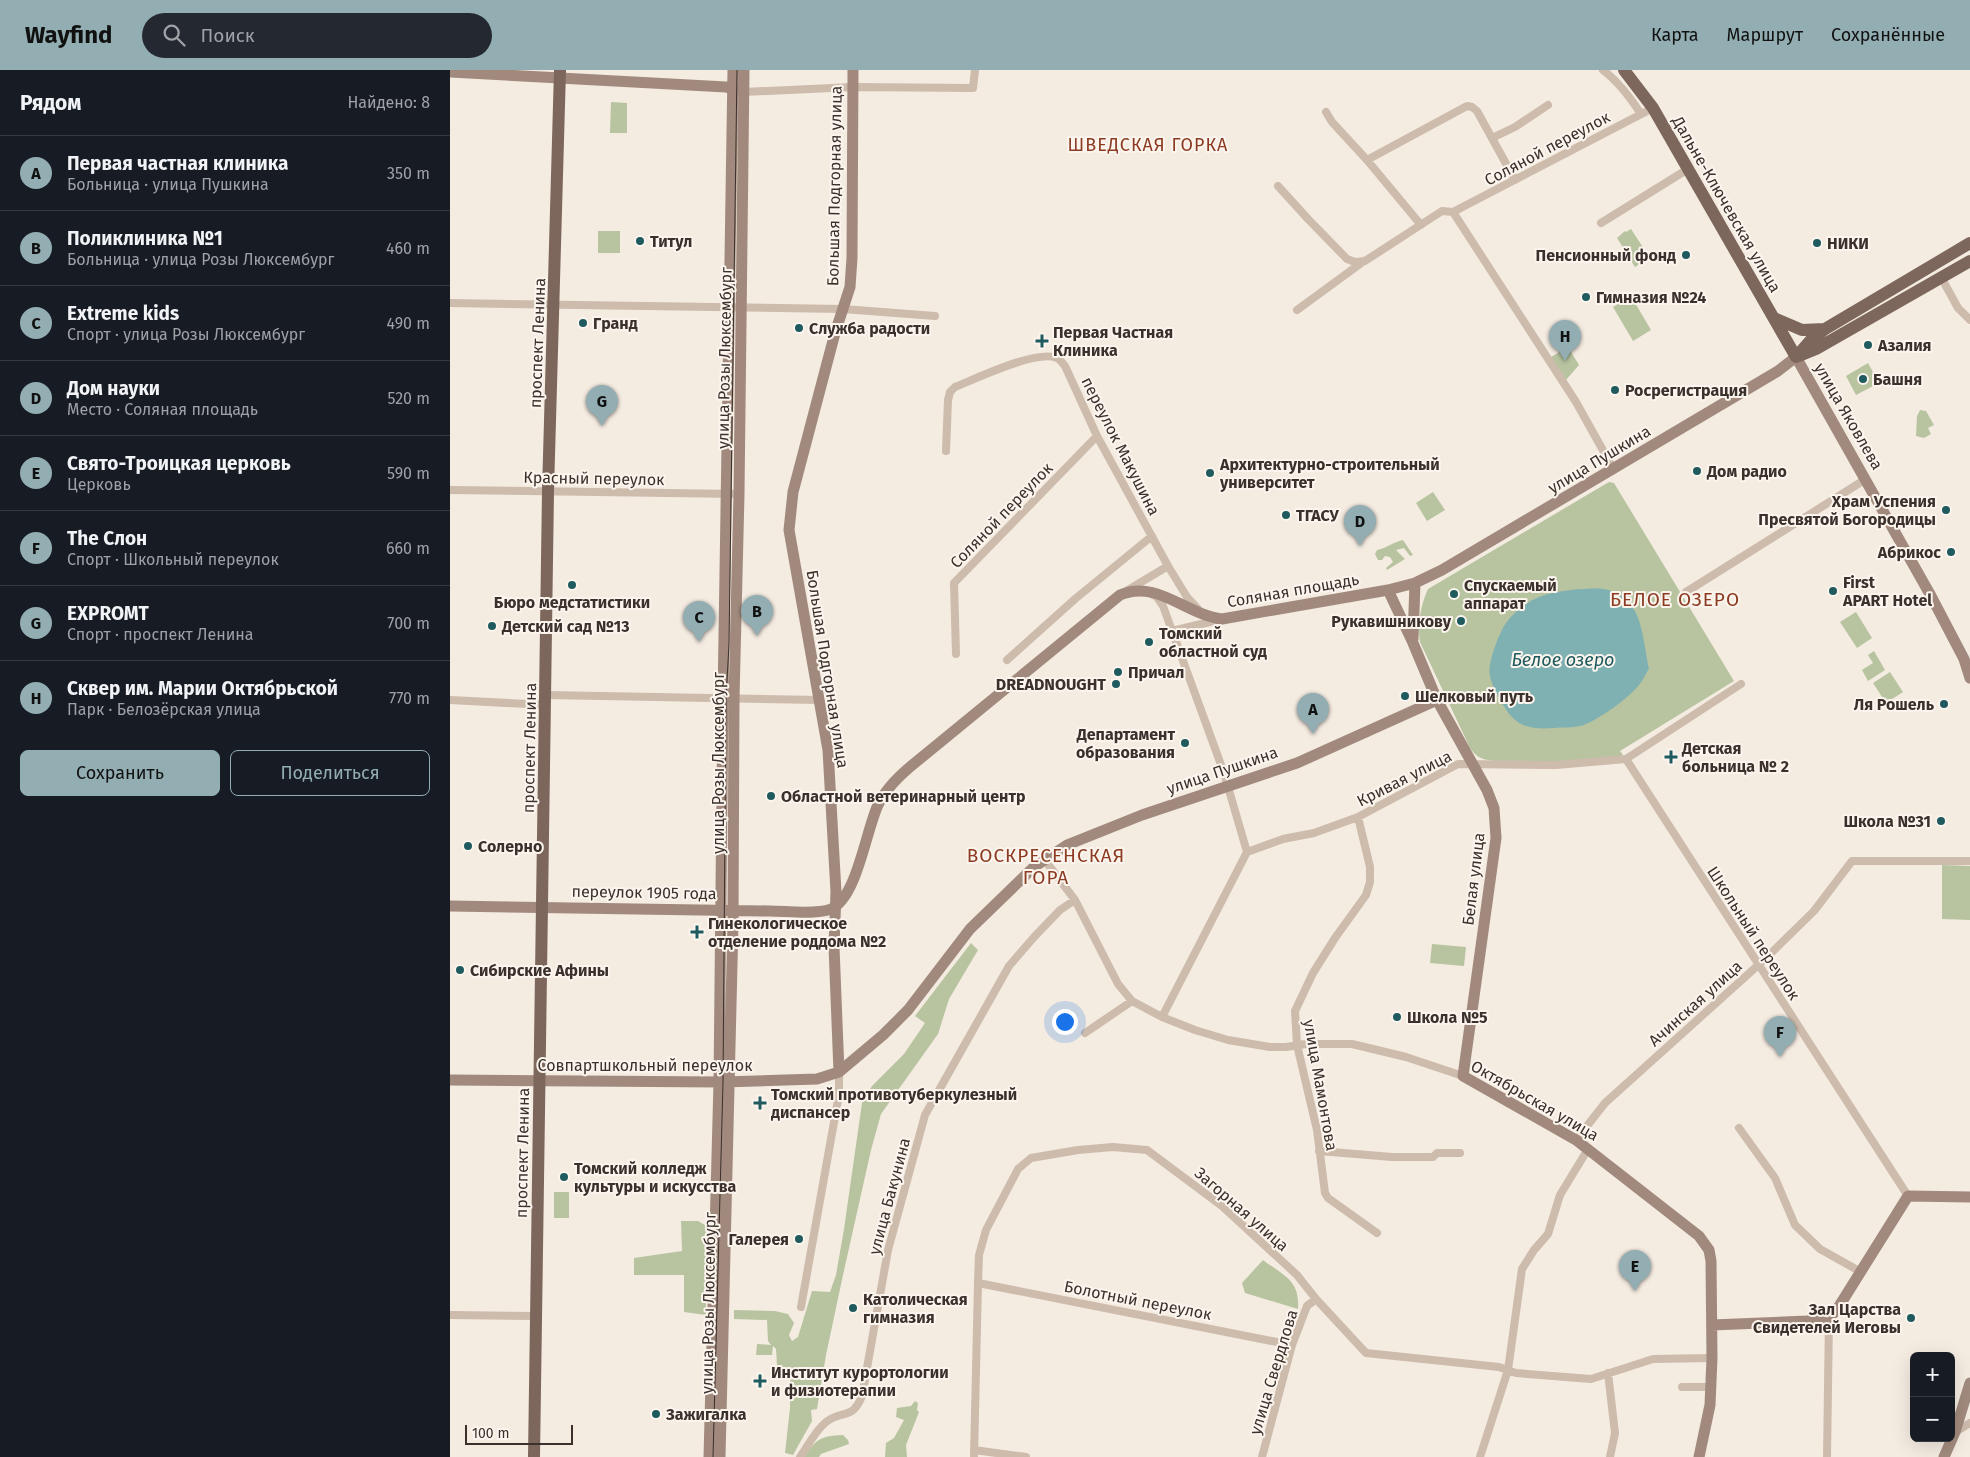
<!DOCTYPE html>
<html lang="ru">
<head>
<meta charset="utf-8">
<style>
  body { margin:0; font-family:"Fira Sans",sans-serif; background:#242831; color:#f1f3f6 }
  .controls { position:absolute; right:15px; bottom:15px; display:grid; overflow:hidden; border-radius:8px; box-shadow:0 5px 20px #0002 }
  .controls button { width:45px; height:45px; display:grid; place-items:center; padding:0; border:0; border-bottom:1px solid #363941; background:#171b24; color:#f1f3f6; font:25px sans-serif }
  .scale { position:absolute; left:15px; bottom:12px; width:108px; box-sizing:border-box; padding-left:5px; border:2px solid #3b302b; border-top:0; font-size:14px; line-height:18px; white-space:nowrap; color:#3b302b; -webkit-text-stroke:4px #fbf5ee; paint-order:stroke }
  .you { position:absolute; left:614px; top:951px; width:18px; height:18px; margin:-12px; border:4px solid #fff; border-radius:50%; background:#1a73e8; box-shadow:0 0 0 8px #1a73e833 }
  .badge { display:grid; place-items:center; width:32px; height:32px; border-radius:50%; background:#92aeb2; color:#111; font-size:16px; font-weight:700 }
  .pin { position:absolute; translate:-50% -41px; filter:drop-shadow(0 1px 2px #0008) }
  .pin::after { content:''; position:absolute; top:26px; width:18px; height:15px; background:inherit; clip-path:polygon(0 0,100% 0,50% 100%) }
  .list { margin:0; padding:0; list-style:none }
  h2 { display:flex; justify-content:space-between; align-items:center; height:65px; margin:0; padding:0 20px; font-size:21px }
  h2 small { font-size:16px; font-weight:400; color:#9ea1a6 }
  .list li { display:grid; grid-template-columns:32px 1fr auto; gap:15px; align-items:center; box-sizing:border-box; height:75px; padding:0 20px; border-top:1px solid #363941 }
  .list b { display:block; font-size:19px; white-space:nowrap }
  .list p { margin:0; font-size:16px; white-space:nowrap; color:#9ea1a6 }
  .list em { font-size:16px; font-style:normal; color:#9ea1a6 }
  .actions { display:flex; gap:10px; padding:15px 20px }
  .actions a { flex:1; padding:11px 0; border:1px solid #92aeb2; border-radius:8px; text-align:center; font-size:18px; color:#92aeb2 }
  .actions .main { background:#92aeb2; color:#111 }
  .icon { flex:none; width:28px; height:28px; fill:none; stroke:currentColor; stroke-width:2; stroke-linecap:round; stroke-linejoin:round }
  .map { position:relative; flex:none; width:1520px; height:1387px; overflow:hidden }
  header { display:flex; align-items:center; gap:30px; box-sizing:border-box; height:70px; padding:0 25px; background:#92aeb2; color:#111 }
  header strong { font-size:24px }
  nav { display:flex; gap:28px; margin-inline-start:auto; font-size:18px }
  .search { width:350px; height:45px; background:#242831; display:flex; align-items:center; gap:12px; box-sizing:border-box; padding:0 18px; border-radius:28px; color:#9ea1a6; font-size:19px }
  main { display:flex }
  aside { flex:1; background:#171b24 }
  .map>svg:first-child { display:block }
  .green { fill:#b8c4a0 }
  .water { fill:#7fb0b2 }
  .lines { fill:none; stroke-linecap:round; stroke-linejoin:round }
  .street { stroke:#cdbbac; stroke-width:8 }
  .secondary { stroke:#a18a7d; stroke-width:11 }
  .primary { stroke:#7d675c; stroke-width:12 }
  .tram { stroke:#3b302b; stroke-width:1 }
  .poi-dot { fill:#1f5a5e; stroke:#fbf5ee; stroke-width:2 }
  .labels { text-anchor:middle; stroke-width:4; stroke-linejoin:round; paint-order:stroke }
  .street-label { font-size:16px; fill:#3b302b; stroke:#fbf5ee }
  .poi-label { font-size:16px; font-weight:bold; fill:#3b302b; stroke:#fbf5ee; text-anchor:start }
  .neighbourhood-label { font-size:18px; letter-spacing:1px; fill:#8c3b22; stroke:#fbf5ee }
  .water-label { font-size:18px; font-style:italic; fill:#1f5a5e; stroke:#fbf5ee }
  .quarter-label { font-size:19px; letter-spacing:1px; fill:#8c3b22; stroke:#fbf5ee }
</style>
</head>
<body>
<header>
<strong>Wayfind</strong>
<div class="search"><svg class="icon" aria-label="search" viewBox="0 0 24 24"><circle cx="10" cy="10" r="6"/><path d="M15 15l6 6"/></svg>Поиск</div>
<nav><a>Карта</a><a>Маршрут</a><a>Сохранённые</a></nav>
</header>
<main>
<aside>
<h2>Рядом<small>Найдено: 8</small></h2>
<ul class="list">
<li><span class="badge">A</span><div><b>Первая частная клиника</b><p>Больница · улица Пушкина</p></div><em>350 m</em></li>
<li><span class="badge">B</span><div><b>Поликлиника №1</b><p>Больница · улица Розы Люксембург</p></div><em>460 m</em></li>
<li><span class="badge">C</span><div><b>Extreme kids</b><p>Спорт · улица Розы Люксембург</p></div><em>490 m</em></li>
<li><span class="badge">D</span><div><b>Дом науки</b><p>Место · Соляная площадь</p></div><em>520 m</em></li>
<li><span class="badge">E</span><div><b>Свято-Троицкая церковь</b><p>Церковь</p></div><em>590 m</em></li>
<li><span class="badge">F</span><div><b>The Слон</b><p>Спорт · Школьный переулок</p></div><em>660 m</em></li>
<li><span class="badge">G</span><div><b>EXPROMT</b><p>Спорт · проспект Ленина</p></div><em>700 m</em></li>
<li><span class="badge">H</span><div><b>Сквер им. Марии Октябрьской</b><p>Парк · Белозёрская улица</p></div><em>770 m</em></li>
</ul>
<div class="actions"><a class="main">Сохранить</a><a>Поделиться</a></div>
</aside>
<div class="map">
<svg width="1520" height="1387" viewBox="0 0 1520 1387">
  <rect width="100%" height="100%" fill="#f4ebe1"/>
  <!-- green -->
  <path class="green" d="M161,32L177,33V63H160Z
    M1181,159L1200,188L1185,197L1167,168L1175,161L1176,162Z
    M148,161H170V183H148Z
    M1181,226L1201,260L1183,271L1163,237Z
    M1118,277L1129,295L1116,310L1101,287Z
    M1418,293L1429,313L1406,325L1396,306Z
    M1470,340L1476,341L1484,355L1478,358L1481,364L1474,368L1466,366L1467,346Z
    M1159,412L1164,413L1284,611L1170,681L1173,685L1168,687C1144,690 1050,697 1031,688C1026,686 1023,682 1020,678L970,572C967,555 971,534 978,519Z
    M983,422L995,440L977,451L966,433Z
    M953,470L963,485L960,486L954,478L946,480L955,489L937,500L936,498L943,492L940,487L935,486L932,490H928L925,484L927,480C937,478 943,472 953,470Z
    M1406,542L1422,568L1407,578L1390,552Z
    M1424,581L1435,600L1418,611L1412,600L1423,593L1418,585Z
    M1440,602L1453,622L1436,633L1423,613Z
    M1492,795L1520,796V850L1492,849Z
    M521,873L528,880L499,929L488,964L431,1044L421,1080L393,1205L376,1285L367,1339L361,1340L362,1351L343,1385L335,1383L340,1338V1308L327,1295L326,1279L323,1276L322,1285H306L307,1274L321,1275L318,1271L317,1250L284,1249V1240L325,1241L338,1244L344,1253L339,1265L342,1271L348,1267L362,1221L380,1222L386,1205L394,1159L412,1033L422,1016L454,984L475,953L465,946Z
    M982,874L1016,877L1014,896L980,893Z
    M104,1122H119V1148H104Z
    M231,1151H248L255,1155L256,1161V1245L234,1242V1205H184V1188L232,1181Z
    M813,1190C834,1206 850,1210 848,1239L795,1223L792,1213Z
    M465,1331L468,1333L467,1340L469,1342L456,1375L457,1387H435L436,1373L444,1368L454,1350L446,1347L447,1338L461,1336Z
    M393,1365L398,1370L399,1374L371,1384L369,1387H354C367,1368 371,1366 393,1365Z"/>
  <!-- water -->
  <path class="water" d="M1130,519C1137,519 1146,518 1154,519C1193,526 1192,566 1199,598C1196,604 1193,610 1189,615C1180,627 1145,653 1130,656C1122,658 1112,657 1104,658C1090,659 1075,659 1064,649C1056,642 1042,617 1040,606C1037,594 1048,567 1054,556C1059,548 1068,539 1076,534C1092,523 1110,521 1130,519Z"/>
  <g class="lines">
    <!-- street -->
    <path class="street" d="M1153,0C1169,12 1180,27 1191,44
      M294,22L403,17L523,18L525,0
      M876,42L882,52L917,90L971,155
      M1042,68L1065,57L1098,35
      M917,90L1017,36L1022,37L1027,41L1065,110
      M828,116L858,149L897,189L905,192L915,191L992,141L1003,142
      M1003,142L1126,332L1164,400
      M1003,142L1203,38
      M1151,153L1238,99
      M1491,207L1508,238L1520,250
      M0,233L393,239L485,246
      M847,240L914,191
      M496,381L498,330L500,322L505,317C525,309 587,279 607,288C610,289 613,294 615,296L647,366L718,496L737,527L748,539
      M0,420L289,424
      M678,520L718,496
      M1236,522L1416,409
      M703,525L707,527L713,536L774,703L797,782
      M722,561L768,550
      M506,584L504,513L647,366
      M557,590L625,529L702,466
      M96,625L370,630
      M0,630L96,635
      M1176,689L1458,1126
      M908,747L920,797V812L916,825L885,868L863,903L845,941L847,975L867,1060L875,1123L878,1128L927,1163
      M594,789L625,830L668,914L682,931L712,947L745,960L778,970L820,977H836L856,974H902L956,987L1013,1006
      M712,947L797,782L833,769L864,763L908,747L1008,694L1106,695L1176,689L1291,614
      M635,963L682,931
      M1289,1058L1325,1108L1345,1155L1370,1179L1411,1202
      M1126,1070L1155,1033L1315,889L1364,841L1402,791H1520
      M869,1081L942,1087H983L987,1083H1010
      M528,1213L842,1275
      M351,1237L389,1024V1002
      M0,1245L86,1246
      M1158,1303L1165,1363L1160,1387
      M1232,1317H1261
      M1505,1362L1520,1353
      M524,1380L576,1387
      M350,1387C358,1376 365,1361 376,1352C392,1339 402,1351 412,1326L438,1180L475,1045L559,896L585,866L610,840L625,830
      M524,1387L528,1213L529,1185L536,1160L568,1099L581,1088L628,1080L663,1077L697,1080L772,1136L847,1205L866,1229L916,1283L1049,1297L1066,1303L1141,1309L1203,1289L1262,1288
      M812,1387L842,1275L857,1236L866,1229
      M1030,1387L1058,1300L1072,1199L1084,1180L1098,1164L1110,1125L1138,1079
      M1377,1387L1379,1248"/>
    <!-- secondary -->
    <path class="secondary" d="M0,2L276,17L290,20
      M938,520L963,573L987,630L1037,720L1044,738L1046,768L1013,1006L1126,1070L1249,1166L1259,1180L1261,1191L1262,1288L1260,1335L1249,1387
      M963,569L965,513
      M0,836L320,841C336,841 366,845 381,839C407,828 416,760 428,735C436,718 451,704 466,692L670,525C707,509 736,545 772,549L938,520L965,513L992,500L1328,301L1346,287L1481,526L1514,589L1520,608
      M389,1002L384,877L386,822L378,680L339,460L343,422L385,263L400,217L402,188L403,0
      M0,1010L273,1012L367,1009L389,1002L433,965L458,940L520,859L584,797L617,775L692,745L847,693L987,630
      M1262,1255L1357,1251L1379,1248L1388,1238L1458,1126L1520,1127
      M259,1387L269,1012L273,629L283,0
      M270,1387L283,853L284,629L289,424L294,0
      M1494,1387L1505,1362L1520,1313"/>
    <!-- primary -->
    <path class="primary" d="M1174,0L1203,38L1346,287
      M1324,248L1352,260L1374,259
      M1349,286L1366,279L1520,191
      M1346,287L1360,271L1375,259L1520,173
      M84,1387L98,421L110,0"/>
    <!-- tram -->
    <path class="tram" d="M263,1387L273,1012L276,629L279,574L287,0"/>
  </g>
  <!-- markers -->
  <g class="poi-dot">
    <circle cx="190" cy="171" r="5"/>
    <circle cx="1367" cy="173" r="5"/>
    <circle cx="1236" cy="185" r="5"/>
    <circle cx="1136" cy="227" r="5"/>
    <circle cx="133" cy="253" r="5"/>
    <circle cx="349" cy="258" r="5"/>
    <path d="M589.5 263.5h5v5h5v5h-5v5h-5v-5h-5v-5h5z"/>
    <circle cx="1418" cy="275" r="5"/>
    <circle cx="1413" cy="309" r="5"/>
    <circle cx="1165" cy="320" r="5"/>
    <circle cx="1247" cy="401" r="5"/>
    <circle cx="760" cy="403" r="5"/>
    <circle cx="1496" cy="440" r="5"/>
    <circle cx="836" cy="445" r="5"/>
    <circle cx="1501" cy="482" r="5"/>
    <circle cx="122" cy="515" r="5"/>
    <circle cx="1383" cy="521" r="5"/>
    <circle cx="1004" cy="524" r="5"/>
    <circle cx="1011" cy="551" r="5"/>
    <circle cx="42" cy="556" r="5"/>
    <circle cx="699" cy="572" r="5"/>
    <circle cx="668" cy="602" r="5"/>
    <circle cx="666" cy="614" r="5"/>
    <circle cx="955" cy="626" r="5"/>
    <circle cx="1494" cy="634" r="5"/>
    <circle cx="735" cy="673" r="5"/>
    <path d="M1218.5 679.5h5v5h5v5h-5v5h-5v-5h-5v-5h5z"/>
    <circle cx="321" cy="726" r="5"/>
    <circle cx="1491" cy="751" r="5"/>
    <circle cx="18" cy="776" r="5"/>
    <path d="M244.5 854.5h5v5h5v5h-5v5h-5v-5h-5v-5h5z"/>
    <circle cx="10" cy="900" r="5"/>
    <circle cx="947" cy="947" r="5"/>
    <path d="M307.5 1025.5h5v5h5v5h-5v5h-5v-5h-5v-5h5z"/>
    <circle cx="114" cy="1107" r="5"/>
    <circle cx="349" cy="1169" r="5"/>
    <circle cx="403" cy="1238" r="5"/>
    <circle cx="1461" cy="1248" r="5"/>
    <path d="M307.5 1303.5h5v5h5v5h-5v5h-5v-5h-5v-5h5z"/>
    <circle cx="206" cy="1344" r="5"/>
  </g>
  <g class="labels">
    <!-- street labels -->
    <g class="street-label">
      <text transform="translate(1097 78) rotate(-28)" y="6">Соляной переулок</text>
      <text transform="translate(384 116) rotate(-89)" y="6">Большая Подгорная улица</text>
      <text transform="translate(1277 134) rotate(60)" y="6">Дальне-Ключевская улица</text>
      <text transform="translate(87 273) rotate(-88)" y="6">проспект Ленина</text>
      <text transform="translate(274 288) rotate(-89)" y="6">улица Розы Люксембург</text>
      <text transform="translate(1399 346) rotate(60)" y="6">улица Яковлева</text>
      <text transform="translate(671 376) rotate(63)" y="6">переулок Макушина</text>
      <text transform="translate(1149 389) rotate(-31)" y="6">улица Пушкина</text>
      <text transform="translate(144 408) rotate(1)" y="6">Красный переулок</text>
      <text transform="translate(551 445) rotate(-46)" y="6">Соляной переулок</text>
      <text transform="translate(843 520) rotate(-10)" y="6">Соляная площадь</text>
      <text transform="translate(378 599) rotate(81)" y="6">Большая Подгорная улица</text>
      <text transform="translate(79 678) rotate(-89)" y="6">проспект Ленина</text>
      <text transform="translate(268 693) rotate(-90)" y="6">улица Розы Люксембург</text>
      <text transform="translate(772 700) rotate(-19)" y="6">улица Пушкина</text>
      <text transform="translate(954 708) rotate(-27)" y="6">Кривая улица</text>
      <text transform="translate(1023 809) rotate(-83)" y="6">Белая улица</text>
      <text transform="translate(194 822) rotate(1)" y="6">переулок 1905 года</text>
      <text transform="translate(1304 863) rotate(57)" y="6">Школьный переулок</text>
      <text transform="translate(1245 933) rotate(-42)" y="6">Ачинская улица</text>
      <text x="195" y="1001">Совпартшкольный переулок</text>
      <text transform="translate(871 1015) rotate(80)" y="6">улица Мамонтова</text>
      <text transform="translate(1085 1030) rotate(30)" y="6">Октябрьская улица</text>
      <text transform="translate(72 1083) rotate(-89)" y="6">проспект Ленина</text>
      <text transform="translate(439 1126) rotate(-75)" y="6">улица Бакунина</text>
      <text transform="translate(792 1139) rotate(41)" y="6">Загорная улица</text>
      <text transform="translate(688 1230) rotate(11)" y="6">Болотный переулок</text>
      <text transform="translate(258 1233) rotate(-89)" y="6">улица Розы Люксембург</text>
      <text transform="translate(823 1302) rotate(-73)" y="6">улица Свердлова</text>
    </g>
    <!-- poi labels -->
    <g class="poi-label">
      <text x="200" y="177">Титул</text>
      <text x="1377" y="179">НИКИ</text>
      <text x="1226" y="191" text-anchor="end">Пенсионный фонд</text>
      <text x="1146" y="233">Гимназия №24</text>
      <text x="143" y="259">Гранд</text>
      <text x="359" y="264">Служба радости</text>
      <text x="603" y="268">Первая Частная<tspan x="603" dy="18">Клиника</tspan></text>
      <text x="1428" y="281">Азалия</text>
      <text x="1423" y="315">Башня</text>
      <text x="1175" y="326">Росрегистрация</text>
      <text x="770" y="400">Архитектурно-строительный<tspan x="770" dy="18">университет</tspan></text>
      <text x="1257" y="407">Дом радио</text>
      <text x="1486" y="437" text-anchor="end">Храм Успения<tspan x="1486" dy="18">Пресвятой Богородицы</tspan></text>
      <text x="846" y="451">ТГАСУ</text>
      <text x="1491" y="488" text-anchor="end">Абрикос</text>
      <text x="1393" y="518">First<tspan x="1393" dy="18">APART Hotel</tspan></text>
      <text x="1014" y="521">Спускаемый<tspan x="1014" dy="18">аппарат</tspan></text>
      <text x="122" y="538" text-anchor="middle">Бюро медстатистики</text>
      <text x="1001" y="557" text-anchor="end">Рукавишникову</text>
      <text x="52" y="562">Детский сад №13</text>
      <text x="709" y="569">Томский<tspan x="709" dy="18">областной суд</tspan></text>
      <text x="678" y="608">Причал</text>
      <text x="656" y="620" text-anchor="end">DREADNOUGHT</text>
      <text x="965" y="632">Шелковый путь</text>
      <text x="1484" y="640" text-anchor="end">Ля Рошель</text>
      <text x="725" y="670" text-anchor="end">Департамент<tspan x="725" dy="18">образования</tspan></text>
      <text x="1232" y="684">Детская<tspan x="1232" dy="18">больница № 2</tspan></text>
      <text x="331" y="732">Областной ветеринарный центр</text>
      <text x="1481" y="757" text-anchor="end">Школа №31</text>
      <text x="28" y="782">Солерно</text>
      <text x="258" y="859">Гинекологическое<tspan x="258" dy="18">отделение роддома №2</tspan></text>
      <text x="20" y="906">Сибирские Афины</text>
      <text x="957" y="953">Школа №5</text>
      <text x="321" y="1030">Томский противотуберкулезный<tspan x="321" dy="18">диспансер</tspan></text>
      <text x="124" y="1104">Томский колледж<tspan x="124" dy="18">культуры и искусства</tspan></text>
      <text x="339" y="1175" text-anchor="end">Галерея</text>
      <text x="413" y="1235">Католическая<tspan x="413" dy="18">гимназия</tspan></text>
      <text x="1451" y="1245" text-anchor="end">Зал Царства<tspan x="1451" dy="18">Свидетелей Иеговы</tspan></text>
      <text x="321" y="1308">Институт курортологии<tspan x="321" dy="18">и физиотерапии</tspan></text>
      <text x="216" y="1350">Зажигалка</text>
    </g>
    <!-- neighbourhood labels -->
    <g class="neighbourhood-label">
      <text x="698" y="81">ШВЕДСКАЯ ГОРКА</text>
    </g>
    <!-- water labels -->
    <g class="water-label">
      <text x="1113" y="596">Белое озеро</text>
    </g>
    <!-- quarter labels -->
    <g class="quarter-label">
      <text x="1225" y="536">БЕЛОЕ ОЗЕРО</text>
      <text x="596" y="792">ВОСКРЕСЕНСКАЯ<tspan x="596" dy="22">ГОРА</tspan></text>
    </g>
  </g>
</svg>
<div class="controls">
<button>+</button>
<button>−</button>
</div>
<div class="scale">100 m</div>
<div class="you"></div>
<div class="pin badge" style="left:863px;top:664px">A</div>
<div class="pin badge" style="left:307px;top:566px">B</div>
<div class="pin badge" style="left:249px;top:572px">C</div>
<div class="pin badge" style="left:910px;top:476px">D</div>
<div class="pin badge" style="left:1185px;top:1221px">E</div>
<div class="pin badge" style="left:1330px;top:987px">F</div>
<div class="pin badge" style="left:152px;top:356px">G</div>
<div class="pin badge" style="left:1115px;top:291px">H</div>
</div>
</main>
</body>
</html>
